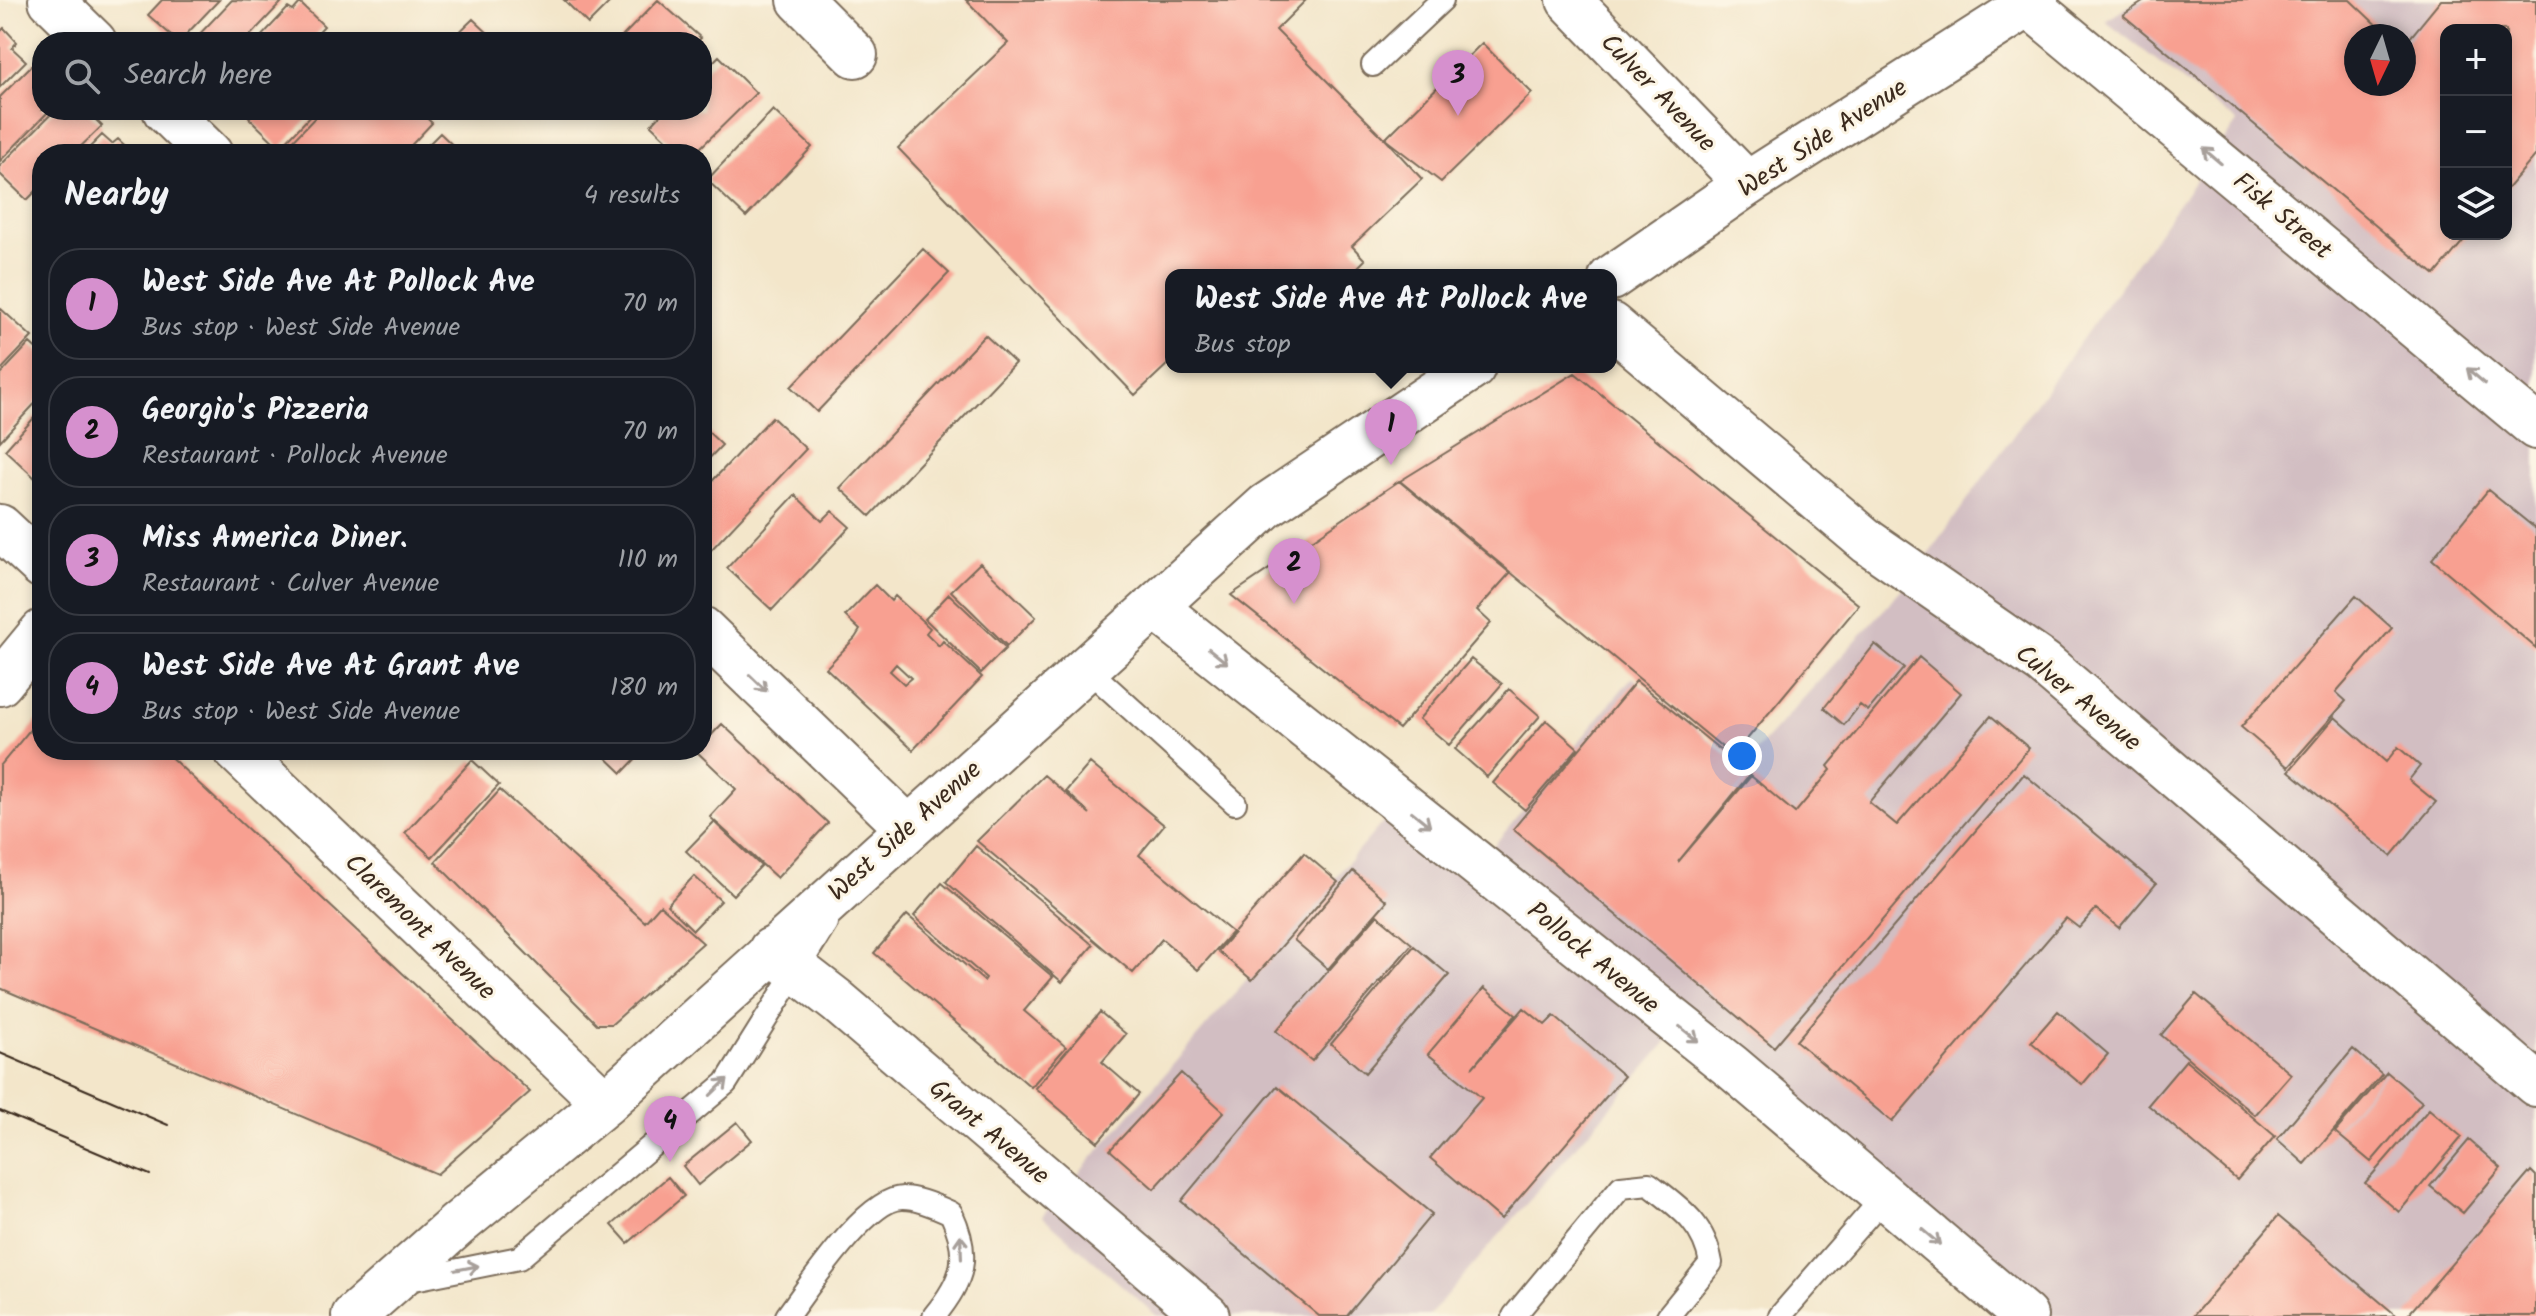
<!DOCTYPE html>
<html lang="en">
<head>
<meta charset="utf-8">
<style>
  body { margin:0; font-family:Kalam,sans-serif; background:#20242c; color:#f1f3f6 }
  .controls { position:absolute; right:24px; top:24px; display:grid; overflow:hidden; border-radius:16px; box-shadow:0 4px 12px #0003 }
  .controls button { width:72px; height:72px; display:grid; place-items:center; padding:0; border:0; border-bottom:2px solid #363941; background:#171b24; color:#f1f3f6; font:40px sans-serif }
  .compass { position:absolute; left:2344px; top:24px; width:72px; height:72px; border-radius:50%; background:#171b24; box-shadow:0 4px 12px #0003; rotate:185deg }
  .you { position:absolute; left:1742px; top:756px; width:28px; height:28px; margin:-20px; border:6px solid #fff; border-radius:50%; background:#1a73e8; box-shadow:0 0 0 12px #1a73e833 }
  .badge { display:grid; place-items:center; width:52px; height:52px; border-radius:50%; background:#d690ce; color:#111; font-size:26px; font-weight:700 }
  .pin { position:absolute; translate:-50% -66px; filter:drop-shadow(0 2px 4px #0008) }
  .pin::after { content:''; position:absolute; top:42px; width:28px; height:24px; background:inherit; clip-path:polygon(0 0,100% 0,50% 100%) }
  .popup { position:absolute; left:1165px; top:269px; width:452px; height:104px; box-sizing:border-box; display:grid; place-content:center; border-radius:16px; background:#171b24; filter:drop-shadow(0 2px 6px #0005); font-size:26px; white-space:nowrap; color:#9ea1a6 }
  .popup b { font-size:30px; color:#f1f3f6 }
  .popup::after { content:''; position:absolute; left:50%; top:100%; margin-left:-16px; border:16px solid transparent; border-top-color:#171b24 }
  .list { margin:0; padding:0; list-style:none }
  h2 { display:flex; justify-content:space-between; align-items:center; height:104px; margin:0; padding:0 32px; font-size:34px }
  h2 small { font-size:26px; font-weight:400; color:#9ea1a6 }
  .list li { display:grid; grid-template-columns:52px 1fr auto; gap:24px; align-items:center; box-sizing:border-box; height:112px; margin:0 16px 16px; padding:0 16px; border:2px solid #363941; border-radius:32px }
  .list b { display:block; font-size:30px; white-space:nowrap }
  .list p { margin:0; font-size:26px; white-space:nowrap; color:#9ea1a6 }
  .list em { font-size:26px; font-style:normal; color:#9ea1a6 }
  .icon { flex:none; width:44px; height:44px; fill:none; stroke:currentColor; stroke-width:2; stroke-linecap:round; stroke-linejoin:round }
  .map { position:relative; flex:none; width:2536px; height:1316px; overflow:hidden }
  .search { position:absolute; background:#171b24; box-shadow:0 4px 12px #0003; left:32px; top:32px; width:680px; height:88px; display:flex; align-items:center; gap:20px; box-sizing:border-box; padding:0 28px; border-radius:32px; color:#9ea1a6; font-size:30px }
  .panel { position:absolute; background:#171b24; box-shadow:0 4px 12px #0003; left:32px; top:144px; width:680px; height:616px; border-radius:32px }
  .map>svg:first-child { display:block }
  .industrial { fill:#d2bec2; fill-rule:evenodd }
  .building { fill:#f8a091; fill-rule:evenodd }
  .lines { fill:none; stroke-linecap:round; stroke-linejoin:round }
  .service-casing { stroke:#7b6c5a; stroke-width:26 }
  .minor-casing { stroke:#7b6c5a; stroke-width:48 }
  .tertiary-casing { stroke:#7b6c5a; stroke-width:48 }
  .secondary-casing { stroke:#7b6c5a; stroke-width:48 }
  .service { stroke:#fff; stroke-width:22 }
  .minor { stroke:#fff; stroke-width:44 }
  .tertiary { stroke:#fff; stroke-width:44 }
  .secondary { stroke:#fff; stroke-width:44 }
  .tram { stroke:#3b2a1e; stroke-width:2 }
  .oneway { stroke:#a79f9a }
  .labels { text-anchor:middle; stroke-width:6; stroke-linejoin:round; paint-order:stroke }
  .street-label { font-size:26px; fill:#3b2a1e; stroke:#fcf5e5 }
</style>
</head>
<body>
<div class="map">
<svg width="2536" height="1316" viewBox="0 0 2536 1316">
  <rect width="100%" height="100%" fill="#fcf5e5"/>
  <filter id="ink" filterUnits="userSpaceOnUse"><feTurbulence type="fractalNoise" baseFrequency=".0125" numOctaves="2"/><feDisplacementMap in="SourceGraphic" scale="16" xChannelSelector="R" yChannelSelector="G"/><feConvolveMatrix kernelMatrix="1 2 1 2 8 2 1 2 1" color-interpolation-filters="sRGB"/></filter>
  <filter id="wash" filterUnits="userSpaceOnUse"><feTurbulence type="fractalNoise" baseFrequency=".006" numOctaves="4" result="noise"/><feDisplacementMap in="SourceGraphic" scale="32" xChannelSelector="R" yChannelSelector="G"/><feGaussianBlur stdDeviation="1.8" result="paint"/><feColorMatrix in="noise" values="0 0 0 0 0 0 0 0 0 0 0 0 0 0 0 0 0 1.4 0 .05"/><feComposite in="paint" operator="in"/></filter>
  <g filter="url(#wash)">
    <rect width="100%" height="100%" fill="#f3e6ca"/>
    <!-- industrial -->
    <path class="industrial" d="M2139,0H2536V1316H2011L1673,1035L1429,1316H1157L1042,1216L1396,807L1477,866L1632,677L1742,766L1908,583L2237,122L2105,21ZM2446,30H2506V234H2446ZM2356,36H2404V84H2356Z"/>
    <g id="blocks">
      <!-- building -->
      <path class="building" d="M162,0H219L179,42L148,15Z
        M232,0L282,2L244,42H192Z
        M564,0H612L588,24Z
        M658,0L701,38L697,42H617Z
        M966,0H1306L1276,30L1385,139L1482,43L1532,93L1441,182L1385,139L1422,179L1352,246L1365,260L1350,275H1171V361L1135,395L898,148L1008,43Z
        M2146,0H2350L2388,36H2356V84H2404V45L2441,0H2536V155L2506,190V30H2446V234H2469L2435,275L2123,15Z
        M300,3L324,26L309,42H256L288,8L293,11Z
        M473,19L492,37L486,42H449Z
        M4,28L17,42L12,48L26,61L0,87V32Z
        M719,56L756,93L694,154H681L651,125L665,110H702V73Z
        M36,61L42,67V110H50L0,161V97Z
        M55,110H86L102,126L73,154H42V185L27,200L0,174V166Z
        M256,110H316L280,148L249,118Z
        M322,110H418L432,123L403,154H289L284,150Z
        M773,110L812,147L746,217L707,180Z
        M440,133L462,154H419Z
        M102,135L112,144L118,139L134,154H83Z
        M923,249L949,273L817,412L791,387Z
        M0,308L32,337L0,371Z
        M985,335L1015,363L870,516L840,488Z
        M30,343L42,354V396L0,441V375Z
        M1575,373L1859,605L1733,756L1400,481Z
        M42,409V470L35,478L5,450Z
        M772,417L806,449L710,551L702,543V492Z
        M702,426L722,445L702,466Z
        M1399,481L1510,573L1477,610L1491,623L1399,729L1231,595Z
        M2488,490L2536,529V648L2432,559Z
        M795,495L822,521L832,511L850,527L772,610L727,568Z
        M980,563L1036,617L1007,646L951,591Z
        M875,585L891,601L895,596L930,628L926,633L939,646L943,641L982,677L913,750L826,668L855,638L860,630L845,616ZM896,664L911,678L904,684L890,671Z
        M949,594L1006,648L981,673L925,619Z
        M2356,596L2392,628L2336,692L2346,701L2288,767L2241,727Z
        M1875,644L1904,668L1868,711L1860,705L1844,725L1824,708Z
        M1919,657L1961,693L1869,802L1897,825L1991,716L2029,748L1774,1047L1513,829L1636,681L1750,774L1678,862L1751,776L1795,813L1831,770L1828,766Z
        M1471,659L1502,684L1449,745L1419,719Z
        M1509,689L1540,716L1487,777L1455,749Z
        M42,715V750H163L530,1092L437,1174L0,988V766Z
        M2335,717L2386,762L2398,747L2420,766L2409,780L2436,802L2391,856L2289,771Z
        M1546,720L1578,748L1525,810L1493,783Z
        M722,724L828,823L777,878L710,817L736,789L695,750H702V745Z
        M598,750H644L622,773Z
        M472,760L499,785L432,857L405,833Z
        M1090,763L1164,825L1139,855L1232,932L1198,970L1162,939L1133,973L977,841L1044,775L1090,814L1066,791Z
        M2024,774L2156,884L2119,928L2096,909L2079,928L2066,918L1892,1122L1796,1041Z
        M500,790L645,922L660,905L703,943L612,1024H597L435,862Z
        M714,822L761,866L733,895L686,851Z
        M976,846L1093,945L1062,982L946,882Z
        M1304,853L1338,882L1252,980L1218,951Z
        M1353,871L1387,901L1328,969L1294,940Z
        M694,876L721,901L693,930L667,905Z
        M942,883L1053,977L1024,1011L1066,1047L1031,1087L874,953L907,915L984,981L986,978L914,916Z
        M1377,915L1412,944L1312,1061L1276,1031Z
        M1414,946L1449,975L1365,1073L1331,1044Z
        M1484,988L1516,1015L1472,1068L1524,1008L1545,1025L1554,1016L1624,1076L1501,1219L1430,1158L1482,1098L1428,1054Z
        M2196,994L2291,1074L2255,1115L2161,1035Z
        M2058,1011L2108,1054L2082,1085L2031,1042Z
        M1100,1012L1126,1034L1102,1062L1139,1094L1098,1142L1035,1088Z
        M2353,1049L2382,1074L2305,1164L2277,1139Z
        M2186,1060L2275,1136L2237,1180L2148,1105Z
        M2387,1072L2422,1102L2371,1162L2335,1132Z
        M1181,1073L1224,1112L1154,1189L1110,1150Z
        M1277,1086L1432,1214L1347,1316H1319L1181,1201Z
        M2429,1109L2462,1137L2399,1212L2365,1183Z
        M737,1122L752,1140L698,1185L683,1166Z
        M2469,1140L2501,1168L2463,1213L2430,1186Z
        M2531,1171L2536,1176V1316H2407Z
        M668,1177L684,1196L628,1243L612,1225Z
        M2278,1216L2397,1316H2193Z"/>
    </g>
  </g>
  <g filter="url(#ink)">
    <use href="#blocks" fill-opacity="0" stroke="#7b6c5a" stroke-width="2"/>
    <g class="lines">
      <defs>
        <path id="service" d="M1373,65L1442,0
          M1084,666L1235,803
          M404,1281L519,1258L726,1083L826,923
          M787,1316C808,1288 867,1197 903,1198C918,1198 938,1207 951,1213C971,1256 964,1280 934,1316
          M1514,1316L1621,1187L1649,1184C1680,1208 1704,1223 1711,1263L1668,1316
          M1780,1316L1884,1197"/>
        <path id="minor" d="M51,0L94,42
          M800,0L855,55
          M2029,5L2536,427
          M165,110L210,154
          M0,527L42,566
          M1156,608L1732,1067L2025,1316
          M702,629L907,827
          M0,683L42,632
          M236,750L605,1103
          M771,950L837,1001L1207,1316"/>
        <path id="tertiary" d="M1569,0L1747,184
          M1611,325L1868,542L2043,663L2536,1084"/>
        <path id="secondary" d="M1611,278L1747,184L2036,0
          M354,1316L457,1225L605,1103L1266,506L1473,367"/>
      </defs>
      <!-- service casing -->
      <use href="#service" class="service-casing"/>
      <!-- minor casing -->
      <use href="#minor" class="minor-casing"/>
      <!-- tertiary casing -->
      <use href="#tertiary" class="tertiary-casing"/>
      <!-- secondary casing -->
      <use href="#secondary" class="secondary-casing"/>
      <!-- service -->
      <use href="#service" class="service"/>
      <!-- minor -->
      <use href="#minor" class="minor"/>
      <!-- tertiary -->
      <use href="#tertiary" class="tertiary"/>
      <!-- secondary -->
      <use href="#secondary" class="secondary"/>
      <!-- tram -->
      <path class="tram" d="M0,1053L168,1125
        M0,1111L150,1175"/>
    </g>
    <!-- one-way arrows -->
    <defs><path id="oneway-shaft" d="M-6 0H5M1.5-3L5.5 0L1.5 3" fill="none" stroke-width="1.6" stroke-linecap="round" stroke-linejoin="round" transform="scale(2)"/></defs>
    <g class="oneway">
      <use href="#oneway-shaft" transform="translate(2212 156) rotate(-140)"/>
      <use href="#oneway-shaft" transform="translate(2476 376) rotate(-140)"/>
      <use href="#oneway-shaft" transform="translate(1218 656) rotate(39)"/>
      <use href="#oneway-shaft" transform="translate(758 683) rotate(44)"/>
      <use href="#oneway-shaft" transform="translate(1421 819) rotate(39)"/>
      <use href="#oneway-shaft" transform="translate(1689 1034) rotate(39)"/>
      <use href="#oneway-shaft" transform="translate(719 1087) rotate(-44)"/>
      <use href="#oneway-shaft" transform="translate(1931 1237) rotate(40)"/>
      <use href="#oneway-shaft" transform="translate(961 1247) rotate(-92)"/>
      <use href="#oneway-shaft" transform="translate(467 1268) rotate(-11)"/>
    </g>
  </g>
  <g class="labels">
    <!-- street labels -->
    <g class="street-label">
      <text transform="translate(1659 92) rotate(46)" y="9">Culver Avenue</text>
      <text transform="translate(1822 137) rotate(-33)" y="9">West Side Avenue</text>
      <text transform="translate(2283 215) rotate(40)" y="9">Fisk Street</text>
      <text transform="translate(2079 697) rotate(39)" y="9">Culver Avenue</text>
      <text transform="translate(904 830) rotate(-42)" y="9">West Side Avenue</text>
      <text transform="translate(421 926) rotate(44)" y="9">Claremont Avenue</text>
      <text transform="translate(1594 957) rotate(39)" y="9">Pollock Avenue</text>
      <text transform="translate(990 1131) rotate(40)" y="9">Grant Avenue</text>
    </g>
  </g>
</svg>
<div class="controls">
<button>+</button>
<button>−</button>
<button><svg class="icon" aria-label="layers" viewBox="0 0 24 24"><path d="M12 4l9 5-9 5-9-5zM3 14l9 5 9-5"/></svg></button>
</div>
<svg class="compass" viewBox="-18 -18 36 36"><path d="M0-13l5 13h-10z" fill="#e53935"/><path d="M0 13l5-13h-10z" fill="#9ea1a6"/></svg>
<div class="you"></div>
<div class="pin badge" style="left:1391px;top:465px">1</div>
<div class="popup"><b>West Side Ave At Pollock Ave</b>Bus stop</div>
<div class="pin badge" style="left:1294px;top:604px">2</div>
<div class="pin badge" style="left:1458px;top:116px">3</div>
<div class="pin badge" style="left:670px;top:1162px">4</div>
<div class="search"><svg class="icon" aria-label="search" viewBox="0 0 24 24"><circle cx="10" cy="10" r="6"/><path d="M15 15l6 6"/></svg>Search here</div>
<section class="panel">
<h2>Nearby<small>4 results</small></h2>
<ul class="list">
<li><span class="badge">1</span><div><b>West Side Ave At Pollock Ave</b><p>Bus stop · West Side Avenue</p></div><em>70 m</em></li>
<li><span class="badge">2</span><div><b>Georgio's Pizzeria</b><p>Restaurant · Pollock Avenue</p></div><em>70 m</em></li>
<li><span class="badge">3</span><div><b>Miss America Diner.</b><p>Restaurant · Culver Avenue</p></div><em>110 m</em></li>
<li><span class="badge">4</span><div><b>West Side Ave At Grant Ave</b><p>Bus stop · West Side Avenue</p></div><em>180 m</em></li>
</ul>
</section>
</div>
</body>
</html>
